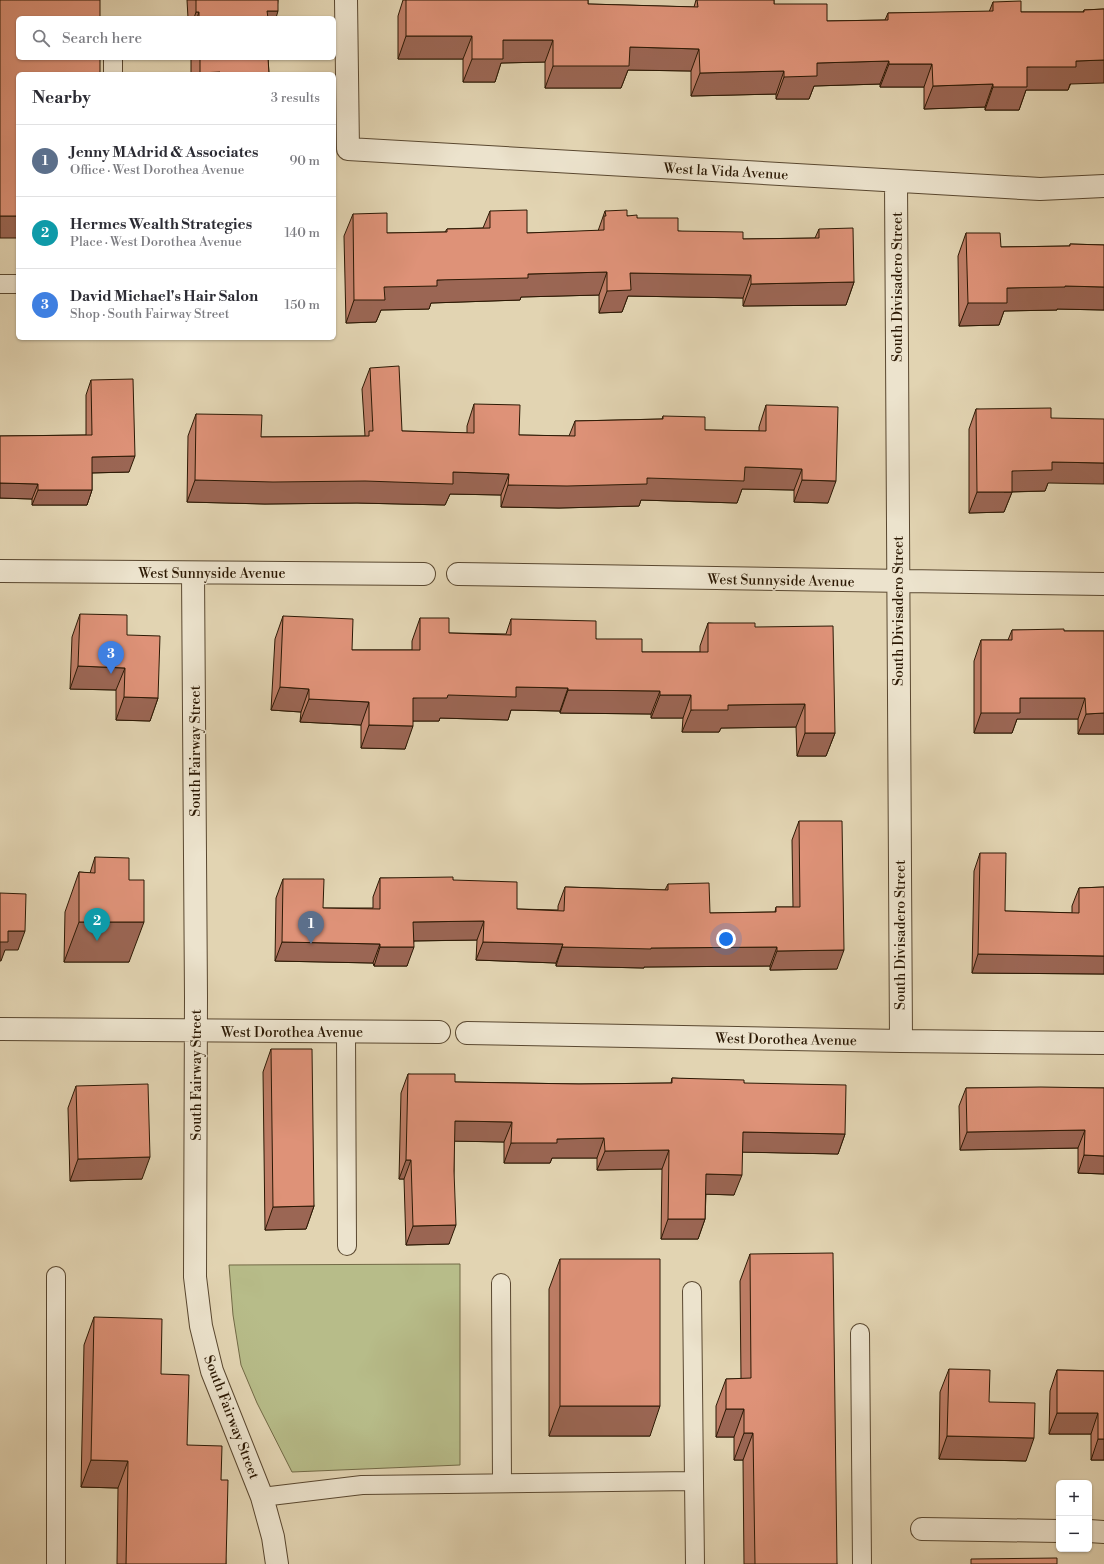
<!DOCTYPE html>
<html lang="en">
<head>
<meta charset="utf-8">
<style>
  body { margin:0; font-family:"Libre Bodoni",serif; background:#f2f2f3; color:#2b2b33 }
  .controls { position:absolute; right:12px; bottom:12px; display:grid; overflow:hidden; border-radius:6px; box-shadow:0 1px 3px #0004 }
  .controls button { width:36px; height:36px; display:grid; place-items:center; padding:0; border:0; border-bottom:1px solid #e1e1e2; background:#fff; color:#2b2b33; font:20px sans-serif }
  .you { position:absolute; left:726px; top:939px; width:14px; height:14px; margin:-10px; border:3px solid #fff; border-radius:50%; background:#1a73e8; box-shadow:0 0 0 6px #1a73e833 }
  .badge { display:grid; place-items:center; width:26px; height:26px; border-radius:50%; background:#0b8043; color:#fff; font-size:13px; font-weight:700 }
  .pin { position:absolute; translate:-50% -33px; filter:drop-shadow(0 1px 2px #0008) }
  .pin::after { content:''; position:absolute; top:21px; width:14px; height:12px; background:inherit; clip-path:polygon(0 0,100% 0,50% 100%) }
  .list { margin:0; padding:0; list-style:none }
  h2 { display:flex; justify-content:space-between; align-items:center; height:52px; margin:0; padding:0 16px; font-size:17px }
  h2 small { font-size:13px; font-weight:400; color:#7c7c81 }
  .list li { display:grid; grid-template-columns:26px 1fr auto; gap:12px; align-items:center; box-sizing:border-box; height:72px; padding:0 16px; border-top:1px solid #e1e1e2 }
  .list b { display:block; font-size:15px; white-space:nowrap }
  .list p { margin:0; font-size:13px; white-space:nowrap; color:#7c7c81 }
  .list em { font-size:13px; font-style:normal; color:#7c7c81 }
  .icon { flex:none; width:22px; height:22px; fill:none; stroke:currentColor; stroke-width:2; stroke-linecap:round; stroke-linejoin:round }
  .map { position:relative; flex:none; width:1104px; height:1564px; overflow:hidden }
  .search { position:absolute; background:#fff; box-shadow:0 1px 3px #0004; left:16px; top:16px; width:320px; height:44px; display:flex; align-items:center; gap:10px; box-sizing:border-box; padding:0 14px; border-radius:6px; color:#7c7c81; font-size:15px }
  .panel { position:absolute; background:#fff; box-shadow:0 1px 3px #0004; left:16px; top:72px; width:320px; height:268px; border-radius:6px }
  .map>svg:first-child { display:block }
  .green { fill:#b7bc89; stroke:#726a46 }
  .lines { fill:none; stroke-linecap:round; stroke-linejoin:round }
  .service-casing { stroke:#5a4830; stroke-width:20 }
  .minor-casing { stroke:#5a4830; stroke-width:24 }
  .service { stroke:#ece3cd; stroke-width:18 }
  .minor { stroke:#ece3cd; stroke-width:22 }
  .wall { fill:#bf7e67; stroke:#2c1904 }
  .shaded-wall { fill:#9b6654; stroke:#2c1904 }
  .building { fill:#de9278; stroke:#2c1904 }
  .labels { text-anchor:middle; stroke-width:3; stroke-linejoin:round; paint-order:stroke }
  .street-label { font-size:14px; fill:#2c1904; stroke:#ece3cd }
</style>
</head>
<body>
<div class="map">
<svg width="1104" height="1564" viewBox="0 0 1104 1564">
  <rect width="100%" height="100%" fill="#e2d4b2"/>
  <filter id="stains"><feTurbulence type="fractalNoise" baseFrequency=".005" numOctaves="4"/><feColorMatrix values="0 0 0 0 .2 0 0 0 0 .09 0 0 0 0 .02 0 0 0 .5 -.17"/></filter>
  <radialGradient id="worn" r=".72"><stop offset=".6" stop-color="#630" stop-opacity="0"/><stop offset="1" stop-color="#630" stop-opacity=".3"/></radialGradient>
  <!-- green -->
  <path class="green" d="M460,1264V1465L292,1472L257,1403L241,1365L233,1315L229,1265Z"/>
  <g class="lines">
    <defs>
      <path id="service" d="M113,74V58
        M0,284H18
        M346,1032L347,1246
        M501,1283L502,1483
        M860,1333L862,1564
        M694,1481L695,1564
        M262,1497L362,1485L694,1481L692,1291
        M56,1564V1276"/>
      <path id="minor" d="M346,0L348,149L1040,189L1104,186
        M896,181L901,1041
        M0,571L424,574
        M193,573L196,997L195,1277L201,1326L212,1371L262,1497L273,1537L277,1564
        M458,574L1104,584
        M0,1029L439,1032
        M467,1033L901,1041L1104,1043
        M922,1529L1059,1531
        M1089,1531L1104,1532"/>
    </defs>
    <!-- service casing -->
    <use href="#service" class="service-casing"/>
    <!-- minor casing -->
    <use href="#minor" class="minor-casing"/>
    <!-- service -->
    <use href="#service" class="service"/>
    <!-- minor -->
    <use href="#minor" class="minor"/>
  </g>
  <!-- wall -->
  <path class="wall" d="M187,0H278L276,18H188Z
    M403,0H588V4L694,7L696,0H774V4L827,21L885,20L888,13L989,12L993,2L1021,12H1083L1084,10L1104,9L1068,90H1026L1019,110H985V107L924,109V87H880V84L814,86L809,99H776V94L691,96V71L628,70L621,88H545V62L501,63L495,82H463V59H398V16Z
    M191,58H268L269,74H191Z
    M490,211L527,233L598,231L605,211L637,218L678,231L743,239L815,238L819,229L854,282L846,305L743,306V298L628,296L622,312L599,313V295L521,297L520,300L431,303L429,309L381,310L376,322L346,323L344,236L353,214L387,233L445,232L447,229L483,228Z
    M966,233L1001,247L1070,246V244L1104,245V310L1057,309V310L1004,311L999,325L959,326L958,256Z
    M370,368L402,431L467,433V426L474,404L519,435L569,436L575,421L662,419L663,416L705,430L759,431V427L766,405L828,503L794,502V490L742,489L737,503L641,500L639,506L559,508L501,507V495L450,494L445,505L357,503L265,504L187,502L188,436L196,414L261,437L365,436L362,389Z
    M91,380L129,472L92,473V490L87,505H32V499L0,498V436L86,435V395Z
    M976,409L1051,418L1048,483L1045,491L1012,492L1004,512L969,513V429Z
    M80,614L158,698L150,721L116,720V690L70,689L72,637Z
    M283,616L352,650H412V641L420,618L449,633L506,634L511,619L596,639L642,652H700V646L708,623L755,627L835,733L826,756H797L796,727L721,728L719,732H682L683,718H651V714L560,713V711L511,710L508,720L440,718L439,721H413L405,749L361,748V725L300,722L301,712L271,710L275,639Z
    M1012,630L1064,631H1104V734H1078V719H1017L1012,733H974V661L981,640H1008Z
    M799,821L837,969L770,970V966L644,967V968L556,966V963L476,960L477,940L414,941L407,966H374L373,963L275,961L276,898L283,879L323,908H373V897L380,878L453,880L517,909L558,910V906L565,887L665,890L668,884L710,913L775,912L776,907H793L792,840Z
    M980,853L1005,911L1072,913V906L1079,888L1104,887V974L972,973L974,871Z
    M95,857L129,962H64L65,912L79,872L90,873Z
    M271,1049L314,1206L306,1229L265,1230L263,1072Z
    M408,1074L455,1082L579,1084L671,1083L672,1078L744,1083L845,1134L838,1154L742,1152L734,1195L706,1194L705,1219L698,1239H661L662,1169L597,1170V1158H552L550,1163H504V1142L454,1141V1171L449,1244L406,1245L404,1179H399L401,1093Z
    M76,1086L142,1179L70,1181L68,1108Z
    M966,1088H1104V1174L1078,1173V1148L960,1150L959,1106Z
    M750,1254L837,1564H744L743,1460H734V1437H716V1406L726,1379H741L740,1281Z
    M560,1259L650,1436H549V1289Z
    M94,1317L161,1374L187,1445L221,1480L226,1564H117L118,1488L81,1487L84,1345Z
    M949,1369L1026,1461L939,1459L940,1392Z
    M1057,1370L1104,1371V1460H1091V1434H1049L1050,1391Z"/>
  <!-- shaded-wall -->
  <path class="shaded-wall" d="M267,11H278L276,18H265Z
    M196,12H199L197,18H194Z
    M406,36H472L463,59H398Z
    M503,40H553L545,62L501,63L495,82H463L472,59Z
    M630,47L699,49L691,71L628,70L621,88H545L553,66Z
    M1104,60V83L1070,84L1068,90H1026L1019,110H985L993,87L1027,67L1076,61Z
    M889,61L880,84L814,86L809,99H776L784,77L817,63Z
    M889,64H932L924,87H880Z
    M784,71L776,94L691,96L700,73Z
    M220,72V74H199L200,73Z
    M993,84L985,107L924,109L933,86Z
    M0,216H18V238H0Z
    M607,272L599,295L521,297L520,300L431,303L429,309L381,310L376,322L346,323L354,300L384,287L437,280L528,274Z
    M630,273L751,275L743,298L628,296L622,312L599,313L607,291Z
    M854,282L846,305L743,306L751,284Z
    M1065,286L1104,287V310L1057,309V310L1004,311L999,325L959,326L968,303L1007,288Z
    M135,456L129,472L87,473L92,457Z
    M1052,462L1104,463V484L1048,483L1045,491L1004,492L1012,471Z
    M745,467L802,469L794,490L742,489L737,503L641,500L639,506L559,508L501,507L508,485L647,478Z
    M453,472L509,474L501,495L450,494L445,505L357,503L265,504L187,502L195,480Z
    M802,480L836,481L828,503L794,502Z
    M0,483L38,484L32,499L0,498Z
    M38,490H92L87,505H32Z
    M977,492H1012L1004,512L969,513Z
    M78,666L125,668L116,690L70,689Z
    M280,687L309,689L301,712L271,710Z
    M516,687L568,688L560,711L511,710L508,720L440,718L439,721H405L413,698Z
    M568,690L660,691L651,714L560,713Z
    M660,695H691L683,718H651Z
    M124,697L158,698L150,721L116,720Z
    M1020,698H1085L1078,719H1017L1012,733H974L981,713Z
    M309,699L369,702L361,725L300,722Z
    M805,704L796,727L721,728L719,732H682L691,710L728,705Z
    M1104,713V734H1078L1086,714Z
    M369,725L413,726L405,749L361,748Z
    M805,733H835L826,756H797Z
    M484,921L477,940L406,941L413,922Z
    M79,922H144L129,962H64Z
    M8,931H25L18,950H5L1,961H0V942Z
    M282,942L380,944L373,963L275,961Z
    M483,942L563,944L556,963L476,960Z
    M380,947H414L407,966H374Z
    M562,947L651,948L777,947L770,966L644,967V968L556,966Z
    M844,950L837,969L770,970L777,951Z
    M978,954L1104,956V974L972,973Z
    M455,1121L512,1122L504,1142L447,1141Z
    M1085,1130L1078,1148L960,1150L967,1132Z
    M743,1132L845,1134L838,1154L736,1152Z
    M604,1138L597,1158H552L550,1163H504L511,1143L557,1139Z
    M669,1150L662,1169L597,1170L605,1151Z
    M1084,1155L1104,1156V1174L1078,1173Z
    M150,1157L142,1179L70,1181L78,1159Z
    M406,1160H411L404,1179H399Z
    M706,1174L742,1175L734,1195L699,1194Z
    M314,1206L306,1229L265,1230L273,1207Z
    M668,1219H705L698,1239H661Z
    M456,1225L449,1244L406,1245L413,1226Z
    M560,1406H660L650,1436H549Z
    M726,1409H744L734,1437H716Z
    M1057,1413H1098L1091,1434H1049Z
    M744,1433H753L743,1460H734Z
    M947,1436L1034,1438L1026,1461L939,1459Z
    M1098,1439H1104V1460H1091Z
    M91,1460L128,1461L118,1488L81,1487Z"/>
  <!-- building -->
  <path class="building" d="M0,0H100V18H18V58H100V74H18V216H0Z
    M196,0H278V11H267L268,18H199V12H196Z
    M406,0H588V4L698,7L697,0H774V4H827V21L888,20V13L993,11V2L1021,1V12H1084V10L1104,9V60L1076,61V67H1027V87H993V84L933,86L932,64H889V61L817,63V76L784,77V71L700,73L699,49L630,47L629,66H553V40H503V59H472V36H406Z
    M200,58H268L269,74H220V72L200,73Z
    M527,210V233L604,230V216H606L605,211L627,210V216L637,215V218H678V231L743,232V239L819,238V229L853,228L854,282L751,284V275L630,273L631,290L607,291V272L528,274V278L437,280V286L384,287L385,300H354L353,214L387,213V233L447,232V229L490,228V211Z
    M966,233H1000L1001,247L1070,246V244L1104,245V287L1065,286V287L1007,288V303H968Z
    M399,366L402,431L474,433V404L520,405L519,435L575,436V421L663,419V416L705,417V430L766,431V405L838,407L836,481L802,480V469L745,467L744,481L647,478V484L567,486L508,485L509,474L453,472V484L365,481L273,482L195,480L196,414L262,415L261,437L369,436V431H373L370,368Z
    M133,379L135,456L92,457V490H38V484L0,483V436L92,435L91,380Z
    M1051,408V418L1104,419V463L1052,462V470L1012,471V492H977L976,409Z
    M80,614L127,615V635L160,636L158,698L124,697L125,668L78,666Z
    M283,616L353,619L352,650H420V618H449V633L511,635V619L596,621V639H642V652H708V623H755V627L833,626L835,733H805V704L728,705V710H691V695H660V691L568,690V688L516,687V697L448,695L447,698H413V726L369,725V702L309,699V689L280,687Z
    M1064,629V631H1104V713L1086,714L1085,698H1020V713H981V640H1012V630Z
    M799,821H842L844,950L777,951V947L651,948V949L562,947L563,944L483,942L484,921L413,922L414,947H380V944L282,942L283,879H324L323,908L380,909V878L453,877V880L517,882V909L564,911L565,887L668,890V884L709,883L710,913L776,912V907H800Z
    M980,853H1006L1005,911L1079,913V888L1104,887V956L978,954Z
    M95,857L129,858V880H144V922H79V872L95,873Z
    M0,893L26,894L25,931H8V942H0Z
    M271,1049H312L314,1206L273,1207Z
    M408,1074H455V1082L579,1084L672,1083V1078L744,1080V1083L846,1085L845,1134L743,1132L742,1175L706,1174L705,1219H668L669,1150L605,1151L604,1138L557,1139V1143H511L512,1122L455,1121L454,1171L456,1225L413,1226L411,1160H406Z
    M148,1084L150,1157L78,1159L76,1086Z
    M1041,1087L1104,1088V1156L1084,1155L1085,1130L967,1132L966,1088Z
    M833,1253L837,1564H755L753,1433H744V1409H726V1379L751,1378L750,1254Z
    M560,1259H660V1406H560Z
    M94,1317L162,1319L161,1374L189,1375L187,1445L222,1446L221,1480H228L226,1564H126L128,1461L91,1460Z
    M949,1369L990,1370L989,1402L1035,1403L1034,1438L947,1436Z
    M1057,1370L1104,1371V1439H1098V1413H1057Z
    M1057,1558V1564H971V1559Z"/>
  <g class="labels">
    <!-- street labels -->
    <g class="street-label">
      <text transform="translate(726 171) rotate(3)" y="5">West la Vida Avenue</text>
      <text transform="translate(897 287) rotate(-90)" y="5">South Divisadero Street</text>
      <text x="212" y="578">West Sunnyside Avenue</text>
      <text transform="translate(781 580) rotate(1)" y="5">West Sunnyside Avenue</text>
      <text transform="translate(898 611) rotate(-90)" y="5">South Divisadero Street</text>
      <text transform="translate(195 751) rotate(-90)" y="5">South Fairway Street</text>
      <text transform="translate(900 935) rotate(-90)" y="5">South Divisadero Street</text>
      <text x="292" y="1037">West Dorothea Avenue</text>
      <text transform="translate(786 1039) rotate(1)" y="5">West Dorothea Avenue</text>
      <text transform="translate(196 1075) rotate(-90)" y="5">South Fairway Street</text>
      <text transform="translate(232 1417) rotate(69)" y="5">South Fairway Street</text>
    </g>
  </g>
  <rect width="100%" height="100%" filter="url(#stains)"/>
  <rect width="100%" height="100%" fill="url(#worn)"/>
</svg>
<div class="controls">
<button>+</button>
<button>−</button>
</div>
<div class="you"></div>
<div class="pin badge" style="left:311px;top:944px;background:#5c6f8a">1</div>
<div class="pin badge" style="left:97px;top:941px;background:#0f9aa8">2</div>
<div class="pin badge" style="left:111px;top:674px;background:#3f7fe0">3</div>
<div class="search"><svg class="icon" aria-label="search" viewBox="0 0 24 24"><circle cx="10" cy="10" r="6"/><path d="M15 15l6 6"/></svg>Search here</div>
<section class="panel">
<h2>Nearby<small>3 results</small></h2>
<ul class="list">
<li><span class="badge" style="background:#5c6f8a">1</span><div><b>Jenny MAdrid &amp; Associates</b><p>Office · West Dorothea Avenue</p></div><em>90 m</em></li>
<li><span class="badge" style="background:#0f9aa8">2</span><div><b>Hermes Wealth Strategies</b><p>Place · West Dorothea Avenue</p></div><em>140 m</em></li>
<li><span class="badge" style="background:#3f7fe0">3</span><div><b>David Michael's Hair Salon</b><p>Shop · South Fairway Street</p></div><em>150 m</em></li>
</ul>
</section>
</div>
</body>
</html>
